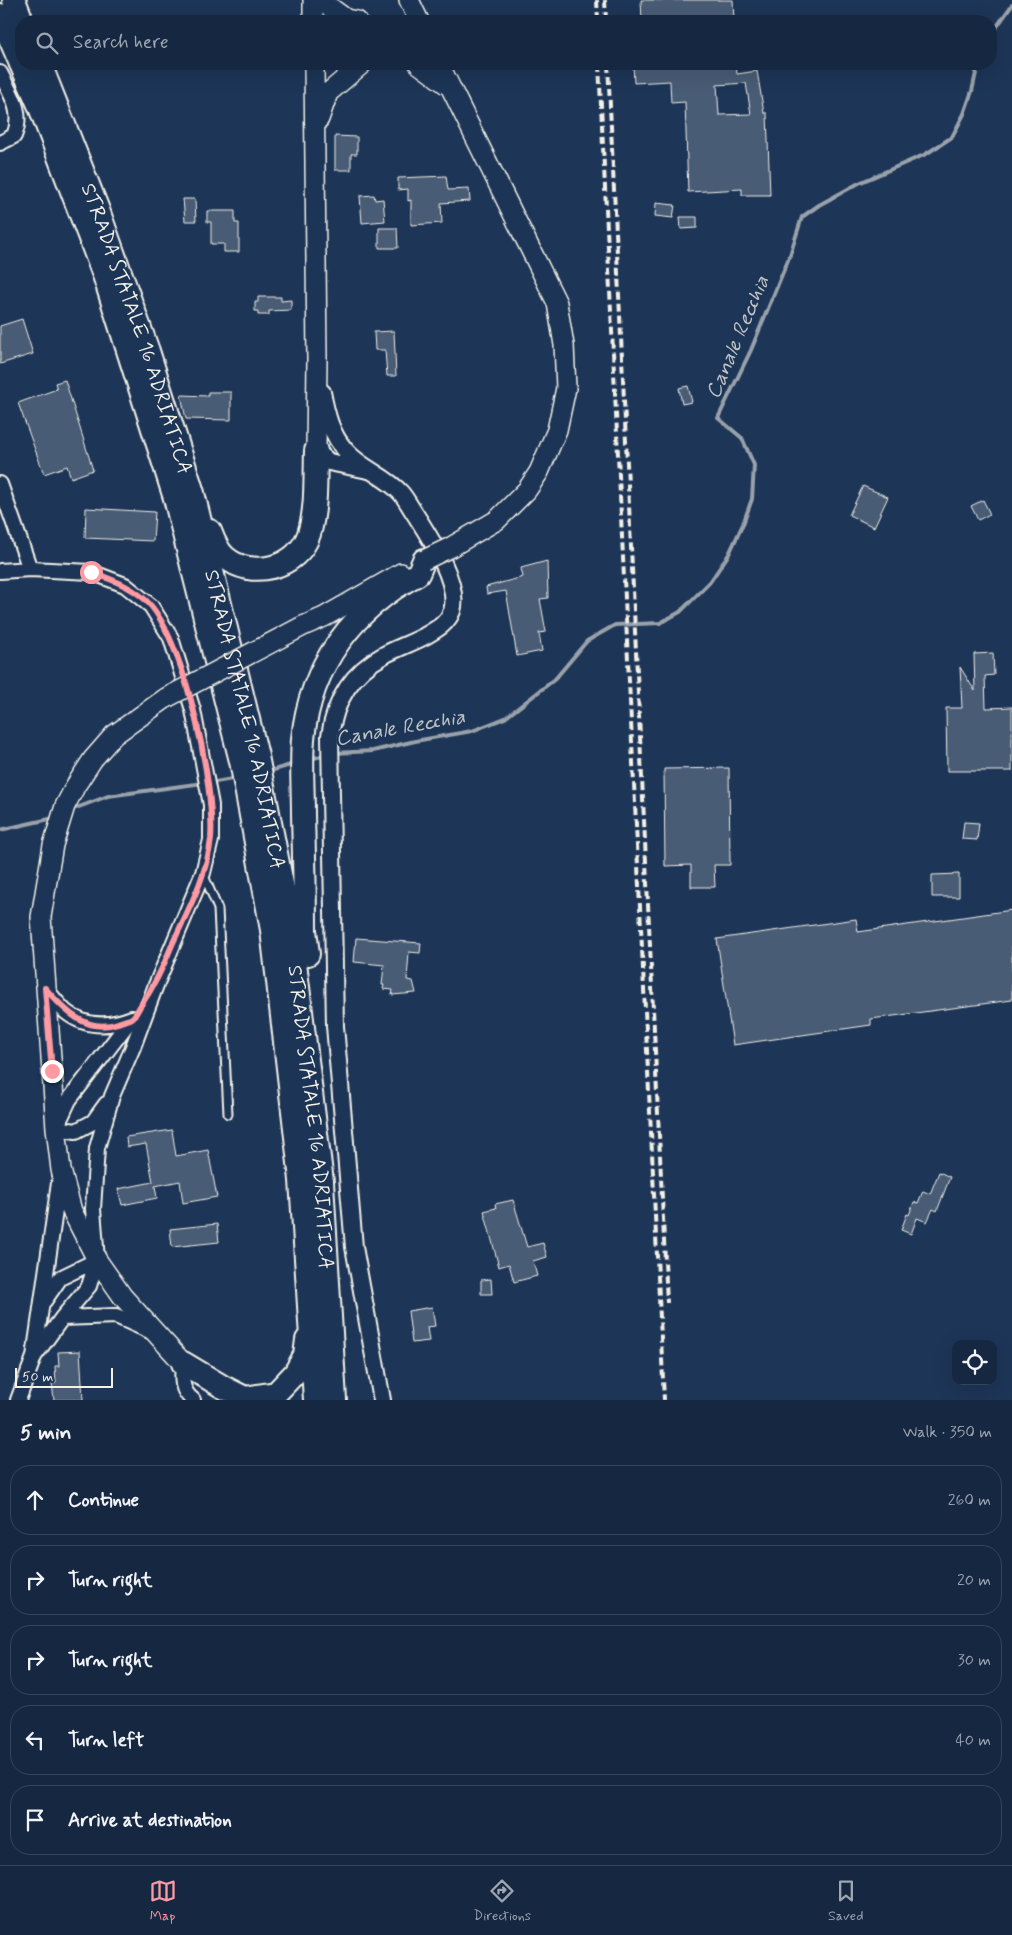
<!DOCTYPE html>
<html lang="en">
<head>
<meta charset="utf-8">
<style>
  body { margin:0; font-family:Mynerve,sans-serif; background:#23344c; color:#f1f3f6 }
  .controls { position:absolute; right:15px; bottom:15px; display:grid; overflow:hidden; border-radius:10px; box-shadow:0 5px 20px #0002 }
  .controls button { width:45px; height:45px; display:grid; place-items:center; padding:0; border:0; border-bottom:1px solid #35445a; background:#162841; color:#f1f3f6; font:25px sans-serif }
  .scale { position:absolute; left:15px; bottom:12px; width:98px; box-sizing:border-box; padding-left:5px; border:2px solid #f4f1e8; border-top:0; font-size:14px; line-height:18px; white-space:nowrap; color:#f4f1e8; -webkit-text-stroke:4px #1d3557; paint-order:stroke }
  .stop { position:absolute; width:15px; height:15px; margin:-11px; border:4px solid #ff9aa2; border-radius:50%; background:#fff }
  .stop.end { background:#ff9aa2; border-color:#fff; box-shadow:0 1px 5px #0008 }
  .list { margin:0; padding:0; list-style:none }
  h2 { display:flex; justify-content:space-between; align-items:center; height:65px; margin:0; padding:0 20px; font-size:21px }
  h2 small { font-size:16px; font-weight:400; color:#9ea6b1 }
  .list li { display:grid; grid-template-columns:32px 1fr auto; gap:15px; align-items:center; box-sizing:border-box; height:70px; margin:0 10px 10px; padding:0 10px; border:1px solid #35445a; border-radius:20px }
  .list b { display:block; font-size:19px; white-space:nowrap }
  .list em { font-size:16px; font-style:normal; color:#9ea6b1 }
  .icon { flex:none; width:28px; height:28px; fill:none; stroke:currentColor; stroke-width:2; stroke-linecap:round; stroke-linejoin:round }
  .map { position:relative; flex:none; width:1012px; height:1400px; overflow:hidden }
  .search { position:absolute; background:#162841; box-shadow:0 5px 20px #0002; left:15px; right:15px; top:15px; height:55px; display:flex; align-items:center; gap:12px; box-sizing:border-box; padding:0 18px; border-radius:20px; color:#9ea6b1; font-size:19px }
  .sheet { height:465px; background:#162841 }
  nav { display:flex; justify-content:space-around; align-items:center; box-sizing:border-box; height:70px; border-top:1px solid #35445a; background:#162841; font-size:14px; color:#9ea6b1 }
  nav a { display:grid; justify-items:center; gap:2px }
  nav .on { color:#ff9aa2 }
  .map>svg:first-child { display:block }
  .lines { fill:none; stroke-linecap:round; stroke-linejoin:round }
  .stream { stroke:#9aa2ab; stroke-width:4 }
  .building { fill:#485b74; stroke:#f4f1e8; fill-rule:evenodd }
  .service-casing { stroke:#f4f1e8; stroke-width:11 }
  .minor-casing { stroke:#f4f1e8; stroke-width:18 }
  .tertiary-casing { stroke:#f4f1e8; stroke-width:20 }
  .secondary-casing { stroke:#f4f1e8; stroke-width:22 }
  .trunk-casing { stroke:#f4f1e8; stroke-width:26 }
  .service { stroke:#1d3557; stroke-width:7 }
  .minor { stroke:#1d3557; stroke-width:14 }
  .tertiary { stroke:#1d3557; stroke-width:16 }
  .secondary { stroke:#1d3557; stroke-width:19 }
  .trunk { stroke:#1d3557; stroke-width:22 }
  .rail { stroke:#f4f1e8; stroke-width:4; stroke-dasharray:8 4; stroke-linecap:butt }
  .secondary-bridge-casing { stroke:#f4f1e8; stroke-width:22; stroke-linecap:butt }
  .secondary-bridge { stroke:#1d3557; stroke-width:19 }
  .route { stroke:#ff9aa2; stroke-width:6 }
  .labels { text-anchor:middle; stroke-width:5; stroke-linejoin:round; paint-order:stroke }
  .street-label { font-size:20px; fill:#f4f1e8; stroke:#1d3557 }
  .water-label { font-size:21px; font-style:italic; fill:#c0c3c4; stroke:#1d3557 }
</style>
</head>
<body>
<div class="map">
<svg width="1012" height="1400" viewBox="0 0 1012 1400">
  <rect width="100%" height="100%" fill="#1d3557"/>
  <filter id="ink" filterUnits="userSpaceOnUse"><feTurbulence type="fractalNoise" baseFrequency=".02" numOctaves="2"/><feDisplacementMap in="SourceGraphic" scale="10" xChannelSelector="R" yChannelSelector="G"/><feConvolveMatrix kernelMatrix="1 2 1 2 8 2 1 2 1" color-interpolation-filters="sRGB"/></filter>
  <g filter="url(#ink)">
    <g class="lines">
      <!-- stream -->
      <path class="stream" d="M991,35L1012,5
        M334,753L373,751L415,741L472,731L505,718L555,679L587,641L615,625L660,623L680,612L710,582L729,554L743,524L752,499L754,465L742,438L718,418L751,350L790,255L802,217L819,205L859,183L926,154L952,137L964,114L972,91L978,64
        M310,759L325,755
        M267,772L294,764
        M210,783L238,778
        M71,810L108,796L203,783
        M0,830L54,818"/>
    </g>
    <!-- building -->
    <path class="building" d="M641,0H733L734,21H642Z
      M633,64H736L737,74L757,71L764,113H767L770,195H742V189L688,192L685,102L671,103L670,81L634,83ZM746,83L751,114L719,115L717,85Z
      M335,136L357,137V154H351V170H335Z
      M446,176L448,190L469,189L470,201L441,203L442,223L411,225V200L408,201V189L398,190V178Z
      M374,195L375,200L383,199L385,221L362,223L360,196Z
      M183,199H195L196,221H185Z
      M656,203L675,205L673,218L655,216Z
      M207,211H235V223H239V252H224V244H211V222H207Z
      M680,217H697V228L681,229Z
      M379,228H397L398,248H379Z
      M258,297H281V301L291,300V310L269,311V315H258V311H255V302H258Z
      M22,319L33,354L0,364V326Z
      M394,331L396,376H387L385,350H375L374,332Z
      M65,380L93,470L71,478L67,466L44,474L18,403L57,389L55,383Z
      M688,386L692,402L682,404L679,388Z
      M208,392H231V420L186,419L181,395L208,396Z
      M863,486L888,497L874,527L849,515Z
      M983,500L990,514L978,520L971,506Z
      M86,508L155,512L153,541L85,538Z
      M547,561L548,598L540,599L546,632L539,633L542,651L517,656L506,591L487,594L486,587L523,577L521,568Z
      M993,653L994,675L985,676L986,708L1012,707V771H947L946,708H962L960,667L975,691L974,654Z
      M729,768L730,865H714L715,887H691V865L665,866L664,769Z
      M964,822L979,823L977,840L962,839Z
      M959,874V897H932V875Z
      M1012,910V1000L871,1019V1025L733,1045L717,939L856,919L858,932Z
      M356,938L421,943L420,953L409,952L407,980L413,981L416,993L392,995L393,990L383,989L384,985H382L384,965L354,962Z
      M172,1130L176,1156L208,1150L217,1197L183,1203L180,1181L155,1186L157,1198L122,1205L118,1189L153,1182L146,1144L127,1147L126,1137Z
      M939,1172L950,1177L937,1211L933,1209L927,1222L917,1218L911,1234L901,1230L907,1214L909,1215L914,1202L918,1203L923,1191L930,1194Z
      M513,1200L527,1247L543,1243L547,1257L533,1261L537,1276L514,1282L509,1264L499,1267L484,1211L496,1208L495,1204Z
      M217,1224L219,1242L172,1247L170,1229Z
      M491,1279L492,1294H481V1280Z
      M432,1307L435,1326L427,1327L429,1341L412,1343L408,1311Z
      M80,1351L83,1400H54L52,1383H56L55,1366H59L58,1352Z"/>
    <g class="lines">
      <defs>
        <path id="service" d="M203,873L218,909L228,1114"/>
        <path id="minor" d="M0,73C11,95 24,111 14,136L0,143
          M0,484L30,569
          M0,571L30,569L91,572L125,585L151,606L171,638L193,710L211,805V840L203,873L156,985L133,1047L112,1096L97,1148L93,1209L97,1260L89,1286L62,1318
          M45,988C52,996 58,1005 66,1012C86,1028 109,1027 132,1018
          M106,1104L93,1122L76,1131L56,1128L69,1100L132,1018
          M44,1301L60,1278L97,1260
          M36,1354L62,1318L116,1316L152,1332
          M183,1363C182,1377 180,1390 193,1400
          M18,1400L34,1357L60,1176"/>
        <path id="tertiary" d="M322,392C326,413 331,435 346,451C361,468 385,476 400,492C405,497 409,505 413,511C427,533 461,583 452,611C447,624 437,629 425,636C412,643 397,648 384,655C351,673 335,700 330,736L335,1026L354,1247L382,1400
          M316,451L329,462L368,470"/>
        <path id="secondary" d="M313,0V21
          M320,0L346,19L357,21
          M409,0L419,21
          M314,64L317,359L316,451
          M419,64L446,84
          M439,64L557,303L564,345L566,388L557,430L539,472L527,490L497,520L451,547
          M319,119L328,93L362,64
          M303,626L324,617L401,573
          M166,698L114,735L93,759L76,785L65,806L53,845L41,917L56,1128L61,1170L72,1211L97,1260L123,1297L183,1363"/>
        <g id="trunk">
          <path d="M14,0L22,21"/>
          <path d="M0,15L21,64"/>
          <path d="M21,64L40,107L104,275L175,498L241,761L272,930L301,1180L315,1400"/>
          <path id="s1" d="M40,64L98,210L148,351L193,493L257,756L291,930L322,1182L335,1400"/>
          <path d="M210,531C213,539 218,551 225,557C251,580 298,568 309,534C317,508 315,478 316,451"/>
          <path d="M308,954L305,930C305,891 304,853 303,815C303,790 301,764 303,739C310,665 354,608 418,574L424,560"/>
          <path d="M183,1363L223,1387L245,1398L276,1393L295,1373L305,1355L307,1340"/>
        </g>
      </defs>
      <!-- service casing -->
      <use href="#service" class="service-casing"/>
      <!-- minor casing -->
      <use href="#minor" class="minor-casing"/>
      <!-- tertiary casing -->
      <use href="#tertiary" class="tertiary-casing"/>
      <!-- secondary casing -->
      <use href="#secondary" class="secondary-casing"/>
      <!-- trunk casing -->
      <use href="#trunk" class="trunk-casing"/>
      <!-- service -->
      <use href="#service" class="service"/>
      <!-- minor -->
      <use href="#minor" class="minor"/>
      <!-- tertiary -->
      <use href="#tertiary" class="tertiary"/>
      <!-- secondary -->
      <use href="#secondary" class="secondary"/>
      <!-- trunk -->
      <use href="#trunk" class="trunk"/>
      <!-- rail -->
      <path class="rail" d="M597,0L598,21
        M605,0L606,21
        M599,64L664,1400
        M608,64L667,1303"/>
      <defs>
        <path id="secondary-bridge" d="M424,560L451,547
          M166,698L303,626"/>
      </defs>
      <!-- secondary-bridge casing -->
      <use href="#secondary-bridge" class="secondary-bridge-casing"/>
      <!-- secondary-bridge -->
      <use href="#secondary-bridge" class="secondary-bridge"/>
    </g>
  </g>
  <g class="lines" filter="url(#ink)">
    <!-- route -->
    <path class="route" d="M52,1071L45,988C64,1010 86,1034 118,1023C122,1021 129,1020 132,1018C136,1015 138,1009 141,1005C155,985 163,968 172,945C187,912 207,876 211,839C215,785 186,650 152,607C137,588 113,580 91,572"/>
  </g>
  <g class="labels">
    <!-- street labels -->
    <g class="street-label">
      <text dy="7" stroke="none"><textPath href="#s1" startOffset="282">STRADA STATALE 16 ADRIATICA</textPath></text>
      <text dy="7" stroke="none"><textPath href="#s1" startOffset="688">STRADA STATALE 16 ADRIATICA</textPath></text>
      <text dy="7" stroke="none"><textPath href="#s1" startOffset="1092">STRADA STATALE 16 ADRIATICA</textPath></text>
    </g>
    <!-- water labels -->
    <g class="water-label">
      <text transform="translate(737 337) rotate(-67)" y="7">Canale Recchia</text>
      <text transform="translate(400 727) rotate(-10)" y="7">Canale Recchia</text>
    </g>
  </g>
</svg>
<div class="controls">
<button><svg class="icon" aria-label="locate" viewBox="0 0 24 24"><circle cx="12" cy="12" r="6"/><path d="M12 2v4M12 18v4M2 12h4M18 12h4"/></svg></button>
</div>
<div class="scale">50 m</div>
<div class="stop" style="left:91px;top:572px"></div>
<div class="stop end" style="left:52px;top:1071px"></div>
<div class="search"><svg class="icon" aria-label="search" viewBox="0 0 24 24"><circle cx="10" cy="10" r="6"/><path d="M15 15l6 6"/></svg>Search here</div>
</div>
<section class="sheet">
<h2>5 min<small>Walk · 350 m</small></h2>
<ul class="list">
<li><svg class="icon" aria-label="ahead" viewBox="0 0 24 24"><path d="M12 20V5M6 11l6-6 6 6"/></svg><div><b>Continue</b></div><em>260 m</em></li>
<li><svg class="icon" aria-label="right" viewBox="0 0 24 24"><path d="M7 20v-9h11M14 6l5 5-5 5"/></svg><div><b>Turn right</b></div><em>20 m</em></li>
<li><svg class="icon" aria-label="right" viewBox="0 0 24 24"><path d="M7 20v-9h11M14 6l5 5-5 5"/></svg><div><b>Turn right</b></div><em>30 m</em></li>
<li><svg class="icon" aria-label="left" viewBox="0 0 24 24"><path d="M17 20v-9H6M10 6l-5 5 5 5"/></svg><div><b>Turn left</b></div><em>40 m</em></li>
<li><svg class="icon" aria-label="arrive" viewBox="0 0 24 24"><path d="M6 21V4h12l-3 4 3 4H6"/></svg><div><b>Arrive at destination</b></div></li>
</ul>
</section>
<nav>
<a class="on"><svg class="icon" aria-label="map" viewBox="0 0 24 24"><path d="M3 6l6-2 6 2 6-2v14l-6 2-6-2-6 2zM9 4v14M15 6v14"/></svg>Map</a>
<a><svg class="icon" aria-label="directions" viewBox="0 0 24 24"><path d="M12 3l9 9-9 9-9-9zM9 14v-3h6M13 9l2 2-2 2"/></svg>Directions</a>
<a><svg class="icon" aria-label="saved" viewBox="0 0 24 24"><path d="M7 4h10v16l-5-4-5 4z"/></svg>Saved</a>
</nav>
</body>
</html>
